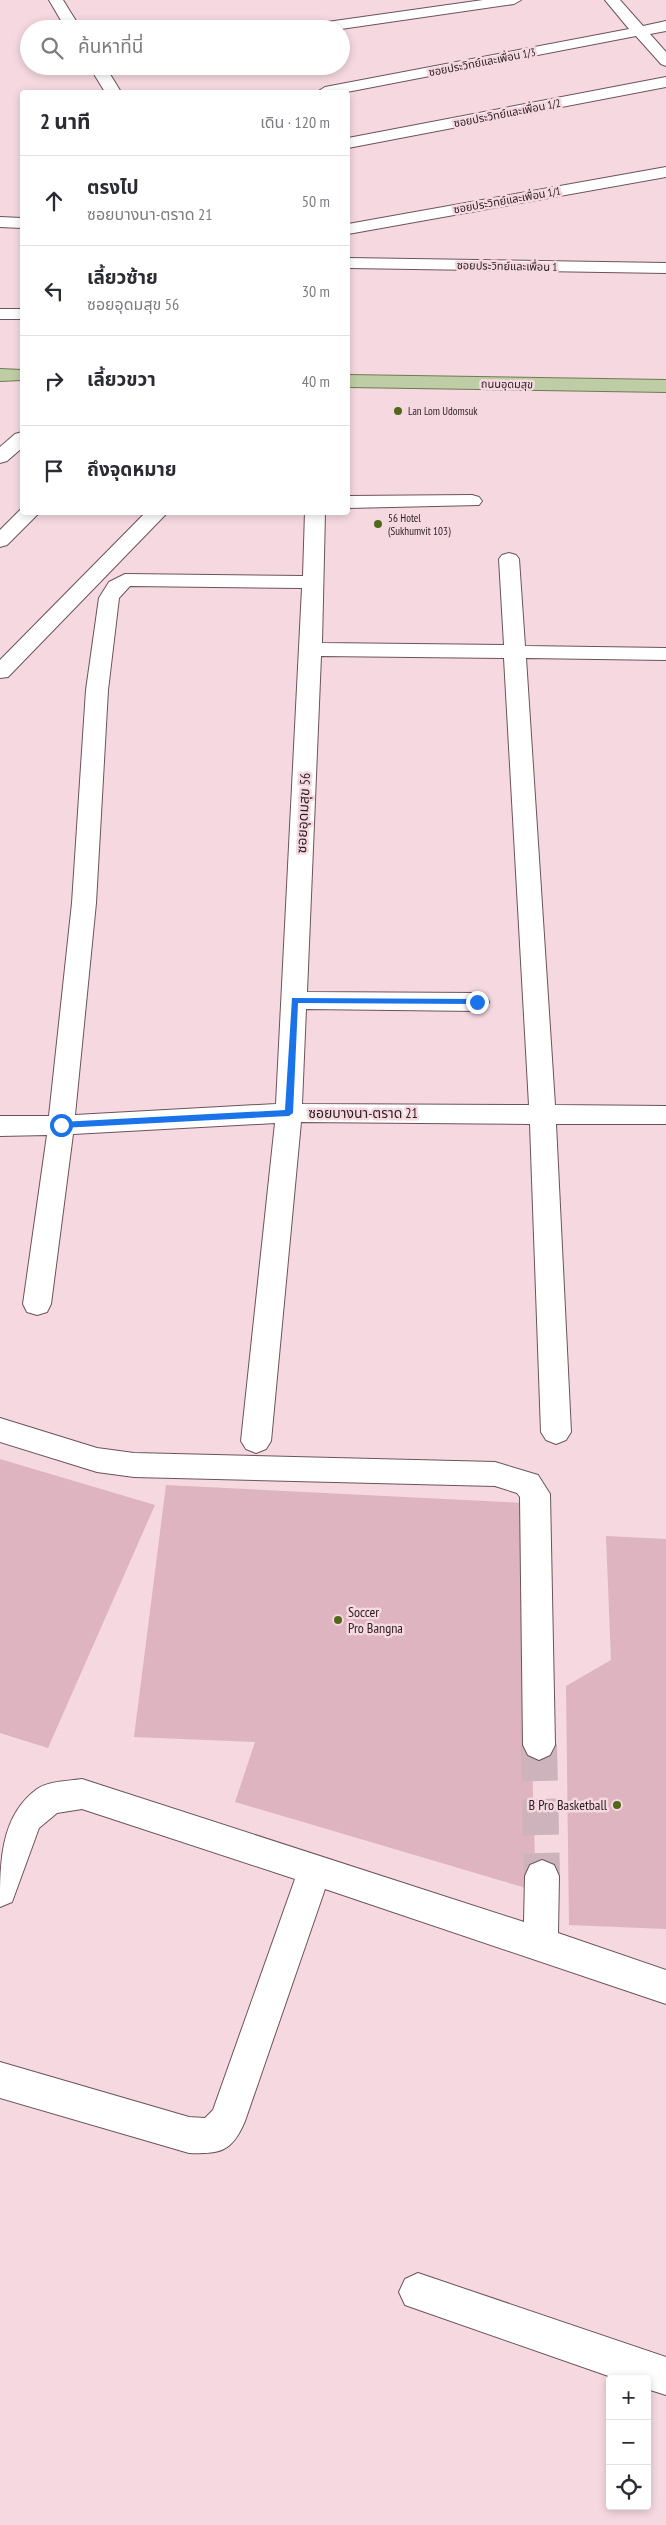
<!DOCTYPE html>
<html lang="th">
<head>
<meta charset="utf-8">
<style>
  body { margin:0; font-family:"PT Sans Narrow","Noto Sans Thai",sans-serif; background:#f2f2f3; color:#2b2b33 }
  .controls { position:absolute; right:15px; bottom:15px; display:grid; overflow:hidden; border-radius:5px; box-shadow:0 2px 8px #0003 }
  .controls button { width:45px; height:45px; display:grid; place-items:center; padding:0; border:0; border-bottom:1px solid #e1e1e2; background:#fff; color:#2b2b33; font:25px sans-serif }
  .stop { position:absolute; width:15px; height:15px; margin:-11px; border:4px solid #1a73e8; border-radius:50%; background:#fff }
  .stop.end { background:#1a73e8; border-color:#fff; box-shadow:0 1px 5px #0008 }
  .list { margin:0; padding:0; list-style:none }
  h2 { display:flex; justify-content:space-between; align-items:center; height:65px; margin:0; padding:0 20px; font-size:21px }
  h2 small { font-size:16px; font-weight:400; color:#7c7c81 }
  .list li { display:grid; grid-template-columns:32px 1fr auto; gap:15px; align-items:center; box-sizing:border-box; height:90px; padding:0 20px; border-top:1px solid #e1e1e2 }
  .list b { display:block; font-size:19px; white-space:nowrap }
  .list p { margin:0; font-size:16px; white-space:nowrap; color:#7c7c81 }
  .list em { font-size:16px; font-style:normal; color:#7c7c81 }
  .icon { flex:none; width:28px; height:28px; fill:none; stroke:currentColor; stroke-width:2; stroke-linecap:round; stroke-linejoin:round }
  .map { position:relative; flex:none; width:666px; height:2525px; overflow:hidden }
  .search { position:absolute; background:#fff; box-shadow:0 2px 8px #0003; left:20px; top:20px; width:330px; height:55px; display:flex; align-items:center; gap:12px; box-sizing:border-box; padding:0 18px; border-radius:28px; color:#7c7c81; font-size:19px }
  .panel { position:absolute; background:#fff; box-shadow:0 2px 8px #0003; left:20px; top:90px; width:330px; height:425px; border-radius:5px }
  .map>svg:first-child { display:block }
  .green { fill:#deb4c1 }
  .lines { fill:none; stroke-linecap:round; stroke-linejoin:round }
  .minor-tunnel { stroke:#cdb3bb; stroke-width:36; stroke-dasharray:36 18; stroke-linecap:butt }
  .minor-casing { stroke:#6c535b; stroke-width:2 }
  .major-casing { stroke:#6f7a51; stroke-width:2 }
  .minor { fill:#fff; fill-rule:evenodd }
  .major { fill:#bfcda6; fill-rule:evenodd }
  .route { fill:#1a73e8 }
  .poi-dot { fill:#506818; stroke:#f6d8e1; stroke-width:2 }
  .labels { text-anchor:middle; stroke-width:5; stroke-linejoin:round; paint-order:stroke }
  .far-street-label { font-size:11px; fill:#291e22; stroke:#f6d8e1 }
  .far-poi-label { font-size:11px; fill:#291e22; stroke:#f6d8e1; text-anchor:start }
  .street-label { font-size:14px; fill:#291e22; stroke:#f6d8e1 }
  .poi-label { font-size:14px; fill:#291e22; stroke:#f6d8e1; text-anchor:start }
</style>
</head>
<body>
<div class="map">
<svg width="666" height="2525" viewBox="0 0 666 2525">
  <rect width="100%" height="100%" fill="#f6d8e1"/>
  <!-- green -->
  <path class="green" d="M0,1459L155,1505L48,1748L0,1733Z
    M166,1485L524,1503L536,1891L235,1802L255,1742L134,1737Z
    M606,1536L666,1539V1929L569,1925L566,1686L611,1660Z"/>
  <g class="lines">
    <!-- minor-tunnel -->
    <path class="minor-tunnel" d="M539,1745L542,1876"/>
    <defs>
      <path id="minor" d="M49,0H63L81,29H66Z
        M483,0H521L514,4L341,29H306L313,24Z
        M605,0H620L643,26L666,21V31L650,34L666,52V66L661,64L636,36L347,92H317L325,87L629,29Z
        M89,66H105L121,92H105Z
        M666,77V87L348,148V138Z
        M666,167V177L348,234V224Z
        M0,217L22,218V228L0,227Z
        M348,258L666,263V273L348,268Z
        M0,309H22V319H0Z
        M22,432V448L7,461L0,463V447L15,434Z
        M472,495L479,497L482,501L479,505L348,508V496Z
        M22,508V512H40L7,545L0,547V530Z
        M146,512H168L8,677L0,678V660Z
        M305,512H325L322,643L504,645L499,559L502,555L509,553L516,555L519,559L525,646L666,648V660L526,658L555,1105L666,1106V1124H556L571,1432L566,1440L556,1444L546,1440L541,1432L530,1124L301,1122L271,1441L266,1449L256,1453L246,1449L241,1441L275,1123L73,1134L51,1304L47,1312L37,1315L27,1312L23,1304L47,1135L0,1136V1116H49L72,903L86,690L99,598L109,582L125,574L303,576ZM130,586L302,588L276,1104L75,1115L96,903L108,690L119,598ZM321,656L504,658L529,1105L302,1104L306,1009L477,1011L486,1008L489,1002L486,996L477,993L307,992Z
        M0,1418L97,1448L134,1453L495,1462L538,1475L550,1494L555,1745L550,1755L539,1760L528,1755L523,1745L520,1497L517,1493L495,1486L134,1477L97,1472L0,1442Z
        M82,1779L524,1922L525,1876L530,1865L542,1860L554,1865L559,1876L558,1933L666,1970V2004L325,1889L245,2121C232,2152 220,2154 189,2153L0,2098V2062L189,2117L205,2118L213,2110L295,1879L82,1809L57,1813L39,1828L12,1902L0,1907C0,1863 0,1816 37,1789C49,1781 68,1781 82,1779Z
        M418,2273L666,2357V2395L647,2389V2379H617L405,2305L399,2292L405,2279Z"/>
      <path id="major" d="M0,369L22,370V380L0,381Z
        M348,375L666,380V392L348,387Z"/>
    </defs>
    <!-- minor casing -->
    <use href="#minor" class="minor-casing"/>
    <!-- major casing -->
    <use href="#major" class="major-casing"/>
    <!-- minor -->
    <use href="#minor" class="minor"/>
    <!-- major -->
    <use href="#major" class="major"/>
  </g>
  <!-- route -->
  <path class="route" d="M292,998L477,999L481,1002L477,1004L298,1003L293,1113L289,1116L61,1128L58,1125L61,1122L285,1110Z"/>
  <!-- markers -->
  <g class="poi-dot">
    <circle cx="398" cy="411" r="5"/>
    <circle cx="378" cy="524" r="5"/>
    <circle cx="338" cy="1620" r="5"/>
    <circle cx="617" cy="1805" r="5"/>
  </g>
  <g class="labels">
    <!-- far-street labels -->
    <g class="far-street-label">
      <text transform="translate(482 62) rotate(-11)" y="4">ซอยประวิทย์และเพื่อน 1/3</text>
      <text transform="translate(507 113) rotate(-11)" y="4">ซอยประวิทย์และเพื่อน 1/2</text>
      <text transform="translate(507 200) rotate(-10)" y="4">ซอยประวิทย์และเพื่อน 1/1</text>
      <text transform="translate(507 266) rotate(1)" y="4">ซอยประวิทย์และเพื่อน 1</text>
      <text transform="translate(507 384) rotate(1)" y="4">ถนนอุดมสุข</text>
    </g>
    <!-- far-poi labels -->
    <g class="far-poi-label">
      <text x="408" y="415">Lan Lom Udomsuk</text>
      <text x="388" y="522">56 Hotel<tspan x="388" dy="13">(Sukhumvit 103)</tspan></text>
    </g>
    <!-- street labels -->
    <g class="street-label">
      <text transform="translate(303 813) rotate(-87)" y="5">ซอยอุดมสุข 56</text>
      <text x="363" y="1118">ซอยบางนา-ตราด 21</text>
    </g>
    <!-- poi labels -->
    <g class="poi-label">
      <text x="348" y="1617">Soccer<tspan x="348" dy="16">Pro Bangna</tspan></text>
      <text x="607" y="1810" text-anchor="end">B Pro Basketball</text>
    </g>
  </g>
</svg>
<div class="controls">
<button>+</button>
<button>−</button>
<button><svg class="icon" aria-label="locate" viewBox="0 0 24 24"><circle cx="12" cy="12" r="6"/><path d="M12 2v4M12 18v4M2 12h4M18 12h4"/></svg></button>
</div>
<div class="stop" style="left:61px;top:1125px"></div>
<div class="stop end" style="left:477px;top:1002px"></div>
<div class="search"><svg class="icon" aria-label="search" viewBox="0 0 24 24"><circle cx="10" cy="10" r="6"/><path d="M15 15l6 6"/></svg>ค้นหาที่นี่</div>
<section class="panel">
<h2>2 นาที<small>เดิน · 120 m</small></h2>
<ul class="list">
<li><svg class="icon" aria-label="ahead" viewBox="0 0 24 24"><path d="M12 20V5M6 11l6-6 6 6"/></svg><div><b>ตรงไป</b><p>ซอยบางนา-ตราด 21</p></div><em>50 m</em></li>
<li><svg class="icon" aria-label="left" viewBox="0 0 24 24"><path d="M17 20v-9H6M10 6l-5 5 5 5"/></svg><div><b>เลี้ยวซ้าย</b><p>ซอยอุดมสุข 56</p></div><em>30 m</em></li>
<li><svg class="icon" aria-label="right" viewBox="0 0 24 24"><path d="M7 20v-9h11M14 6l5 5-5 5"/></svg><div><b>เลี้ยวขวา</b></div><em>40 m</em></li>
<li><svg class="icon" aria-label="arrive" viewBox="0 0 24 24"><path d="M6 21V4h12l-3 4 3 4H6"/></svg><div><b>ถึงจุดหมาย</b></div></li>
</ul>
</section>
</div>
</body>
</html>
